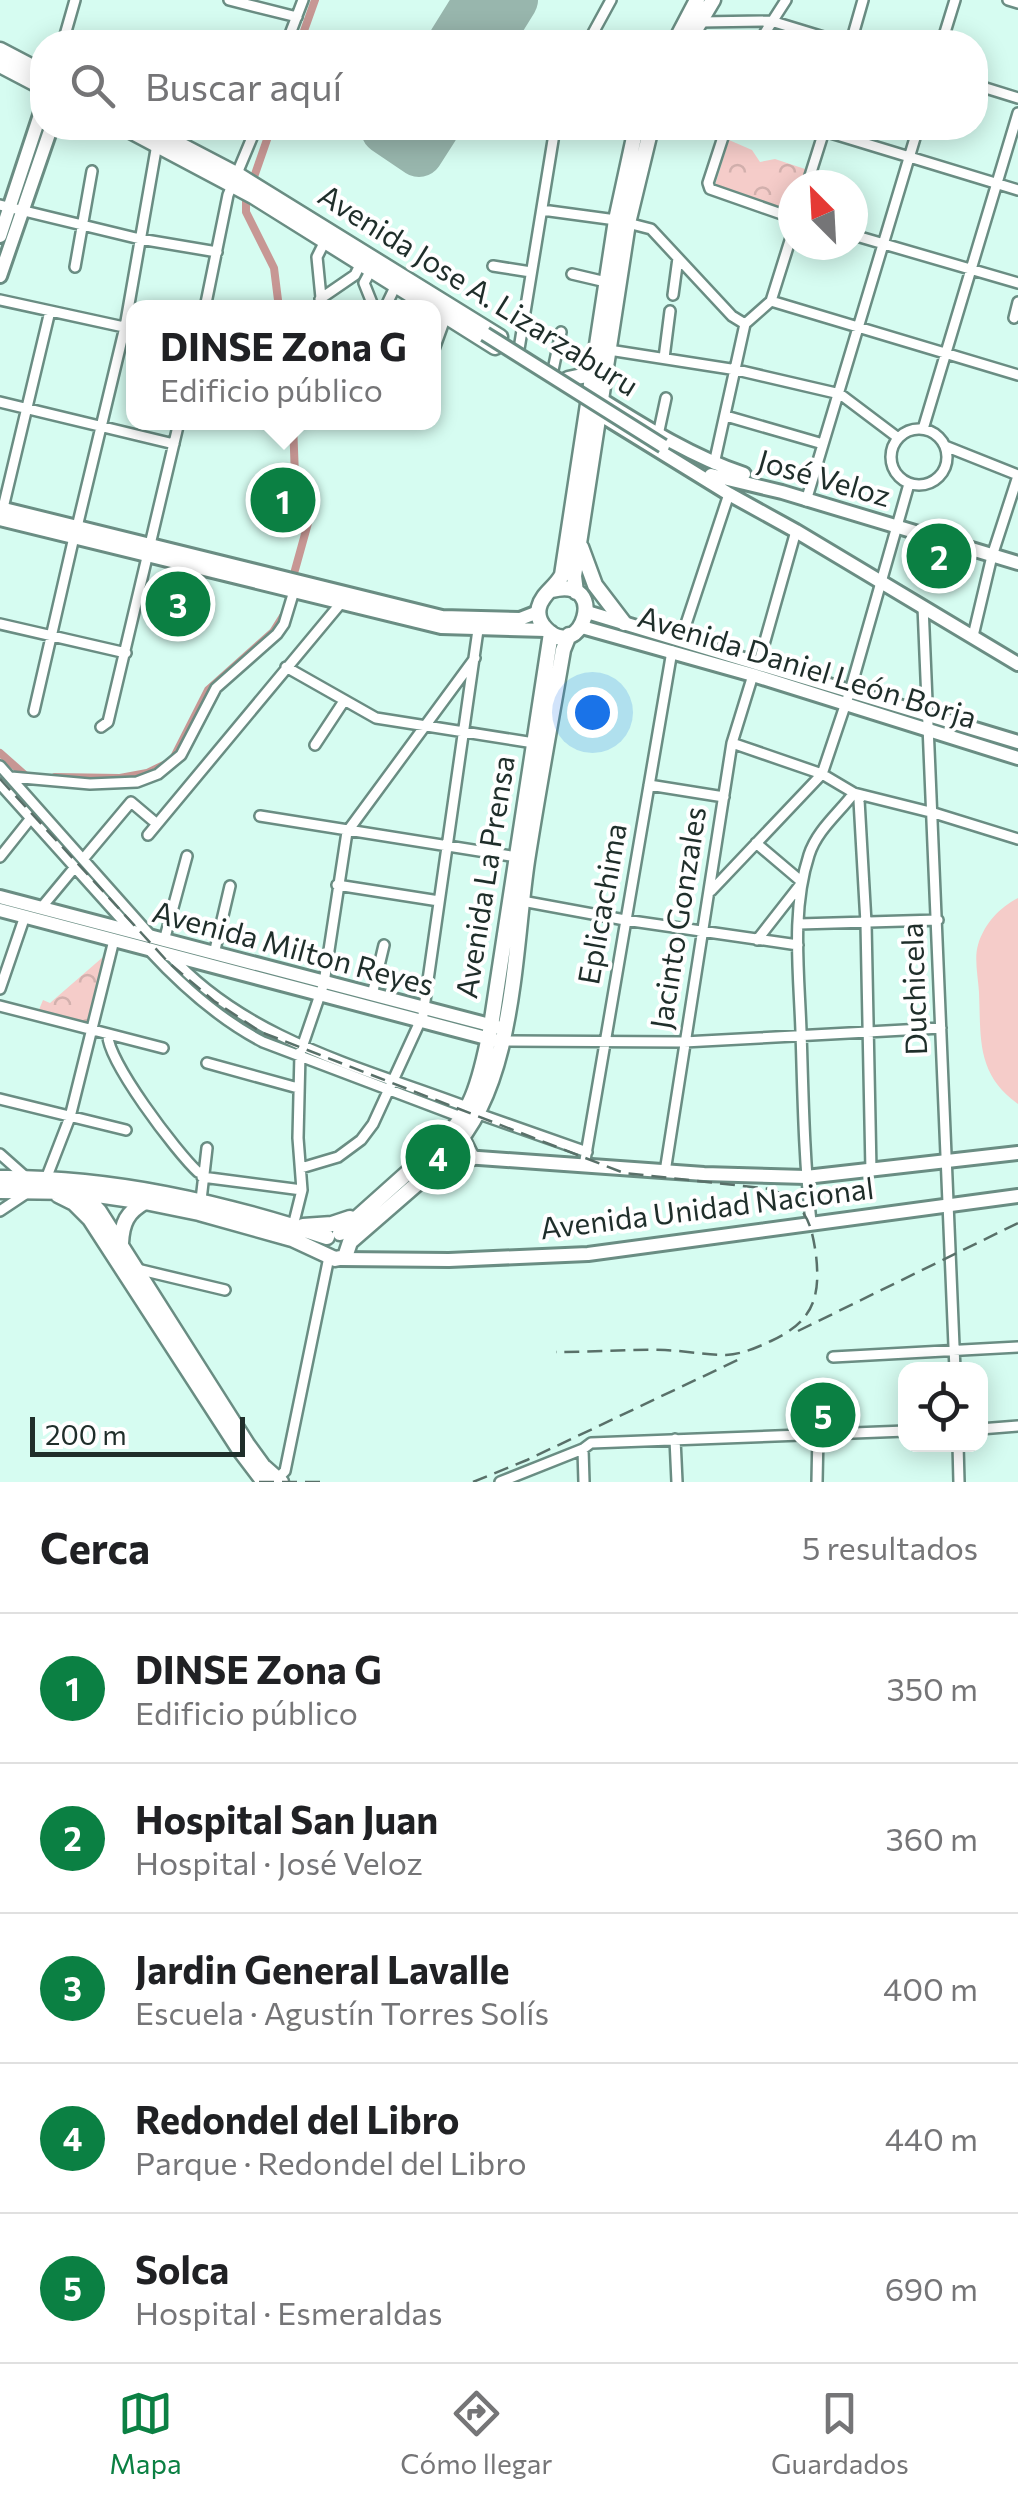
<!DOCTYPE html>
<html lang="es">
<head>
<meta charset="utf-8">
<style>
  body { margin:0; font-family:Commissioner,sans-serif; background:#f2f2f2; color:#202124 }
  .controls { position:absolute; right:30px; bottom:30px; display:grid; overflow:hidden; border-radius:20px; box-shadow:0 5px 25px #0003 }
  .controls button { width:90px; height:90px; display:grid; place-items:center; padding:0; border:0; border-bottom:2px solid #e0e0e0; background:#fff; color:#202124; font:50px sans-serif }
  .compass { position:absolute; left:778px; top:170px; width:90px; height:90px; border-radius:50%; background:#fff; box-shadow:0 5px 25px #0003; rotate:336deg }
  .scale { position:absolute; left:30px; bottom:25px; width:215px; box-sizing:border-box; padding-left:10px; border:5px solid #1f2e2a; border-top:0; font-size:28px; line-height:35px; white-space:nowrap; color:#1f2e2a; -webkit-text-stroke:8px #fff; paint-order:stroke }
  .you { position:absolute; left:592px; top:712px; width:35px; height:35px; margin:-25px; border:8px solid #fff; border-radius:50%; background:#1a73e8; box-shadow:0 0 0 15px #1a73e833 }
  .badge { display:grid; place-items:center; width:65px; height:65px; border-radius:50%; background:#0b8043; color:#fff; font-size:32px; font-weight:700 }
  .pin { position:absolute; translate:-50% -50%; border:5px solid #fff; box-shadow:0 2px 10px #0006 }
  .popup { position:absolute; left:126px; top:300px; width:315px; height:130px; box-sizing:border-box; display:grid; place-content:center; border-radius:20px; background:#fff; filter:drop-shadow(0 2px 8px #0005); font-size:32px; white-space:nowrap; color:#757577 }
  .popup b { font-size:38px; color:#202124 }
  .popup::after { content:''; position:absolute; left:50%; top:100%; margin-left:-20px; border:20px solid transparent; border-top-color:#fff }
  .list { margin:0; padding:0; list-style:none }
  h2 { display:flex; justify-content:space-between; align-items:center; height:130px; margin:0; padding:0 40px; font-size:42px }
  h2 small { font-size:32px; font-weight:400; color:#757577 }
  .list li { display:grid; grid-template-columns:65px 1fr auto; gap:30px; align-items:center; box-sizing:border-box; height:150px; padding:0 40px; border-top:2px solid #e0e0e0 }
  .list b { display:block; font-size:38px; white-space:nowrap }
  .list p { margin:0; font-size:32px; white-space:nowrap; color:#757577 }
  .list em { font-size:32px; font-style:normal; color:#757577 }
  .icon { flex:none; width:55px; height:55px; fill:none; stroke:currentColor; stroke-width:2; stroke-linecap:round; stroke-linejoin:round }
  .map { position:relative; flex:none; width:1018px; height:1482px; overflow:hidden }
  .search { position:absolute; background:#fff; box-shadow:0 5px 25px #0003; left:30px; right:30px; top:30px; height:110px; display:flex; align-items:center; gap:25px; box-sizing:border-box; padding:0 35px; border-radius:40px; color:#757577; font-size:38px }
  .sheet { height:880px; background:#fff }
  nav { display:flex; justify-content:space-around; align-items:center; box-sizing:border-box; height:140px; border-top:2px solid #e0e0e0; background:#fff; font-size:28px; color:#757577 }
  nav a { display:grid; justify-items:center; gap:5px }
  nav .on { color:#0b8043 }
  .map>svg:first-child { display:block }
  .park { fill:url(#park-crowns) }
  .pitch { fill:#f5ccc9 }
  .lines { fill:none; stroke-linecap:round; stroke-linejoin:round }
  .canal { stroke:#c79794; stroke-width:8 }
  .runway { stroke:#98b6ad; stroke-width:48 }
  .street-casing { stroke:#6a8d83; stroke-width:14 }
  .secondary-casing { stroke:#6a8d83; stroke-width:18 }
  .primary-casing { stroke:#6a8d83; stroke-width:19 }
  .street { stroke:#fff; stroke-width:9 }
  .secondary { stroke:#fff; stroke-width:12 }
  .primary { stroke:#fff; stroke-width:14 }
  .rail { stroke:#597069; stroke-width:2.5; stroke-dasharray:15 8; stroke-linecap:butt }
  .secondary-bridge-casing { stroke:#6a8d83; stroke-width:18; stroke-linecap:butt }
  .secondary-bridge { stroke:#fff; stroke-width:12 }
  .labels { text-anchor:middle; stroke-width:8; stroke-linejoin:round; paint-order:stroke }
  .street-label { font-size:30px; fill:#1f2e2a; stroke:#fff }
</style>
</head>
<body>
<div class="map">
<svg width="1018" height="1482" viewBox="0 0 1018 1482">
  <defs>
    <pattern id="park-crowns" width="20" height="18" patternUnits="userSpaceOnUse" patternTransform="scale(2.5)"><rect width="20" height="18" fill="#f5ccc9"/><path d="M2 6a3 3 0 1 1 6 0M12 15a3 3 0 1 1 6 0" fill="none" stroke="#d2b0ad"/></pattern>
  </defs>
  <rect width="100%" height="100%" fill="#d6fcf1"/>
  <!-- park -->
  <path class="park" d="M729,140L752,150L760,162L775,159L808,170L803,185H793V214L715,185Z
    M103,957L87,1024L38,1012L43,1000L50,1003Z"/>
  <!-- pitch -->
  <path class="pitch" d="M1018,898V1104C976,1074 981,1038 979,992C978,977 974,958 978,945C984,924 1000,907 1018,898Z"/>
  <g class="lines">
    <!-- canal -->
    <path class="canal" d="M300,42L315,0
      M254,177L271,128
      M246,201V212L274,268L279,308
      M293,422L295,477L309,505L310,516L295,570
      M0,753L26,776
      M55,777L120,778L147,773L172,761L208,690L273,632L283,616"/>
    <!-- runway -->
    <path class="runway" d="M452,42L478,0
      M488,42L514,0
      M386,128L385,130L419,153L435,128"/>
    <defs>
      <path id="street" d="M229,0L297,17
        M611,0L593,33L594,38L652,42
        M1008,0L1018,3
        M700,22L771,21L840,42
        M63,42L75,0
        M287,42L303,0
        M759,42L786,0
        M851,42L863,0
        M942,42L955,0
        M976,85L1018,98
        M726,128L708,183L710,189L793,218
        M824,131L1018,190
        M807,185L825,128
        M0,205L140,239L217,252
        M542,210L616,220L651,229L732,316L745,324
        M853,235L1018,283
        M493,266L531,272
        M75,267L92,171
        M371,270L364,283L374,308
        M572,274L606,282
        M673,295L678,258
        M320,299L355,275L362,261
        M0,300L133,329
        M771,301L1018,375
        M771,301L793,231
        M205,308L228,195L256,128
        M322,308L317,257L325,241
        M385,308L396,285
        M1014,318L1018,302
        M745,324L771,301
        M519,349L555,128
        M609,350L737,370L840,394L897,437
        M433,352L446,316
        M664,358L670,311
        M553,370L561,332
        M0,402L174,444
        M726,416L823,444
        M891 457a28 28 0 1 1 56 0a28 28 0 1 1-56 0Z
        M923,429L1018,113
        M658,435L666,398
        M945,446L1018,475
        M714,464L745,324
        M806,501L918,128
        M3,508L50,311
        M77,527L125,327L157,144
        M923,606L955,1370
        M0,624L126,653
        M973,636L992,556L1018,476
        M681,639L729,494
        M759,662L796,531
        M286,667L376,718L534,743
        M34,711L74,537
        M101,727L108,722L179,422
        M732,743L822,774L854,793L934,813L1018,839
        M315,745L344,701
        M0,766L151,936
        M11,777L90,784L137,782L158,774L181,755L216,688L277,634L284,624L294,591
        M0,784L132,931
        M649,785L724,797
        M862,795L859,800L866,923L871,1171
        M260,816L517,857
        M148,835L341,603
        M756,843L802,882
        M0,857L31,818
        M84,858L131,802L157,824
        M337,885L439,901
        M711,891L822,774L850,691L909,484
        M522,901L625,920L798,945
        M41,908L75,867
        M799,924L938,920
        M757,940L800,885
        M164,941L187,856
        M149,950C183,987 219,1019 263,1042L461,1117
        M169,954C245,1040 364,1068 467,1107
        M214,954L230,886
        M0,989L25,916
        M372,995L384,945
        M0,1006L163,1048
        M108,1034C105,1058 177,1153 198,1172L203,1173
        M502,1041L684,1042L941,1028
        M207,1063L298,1088
        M0,1099L126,1130
        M479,1114L587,1152
        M0,1154L27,1178
        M584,1166L672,651
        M301,1168L338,1157L361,1140L373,1124L423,1015L478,630
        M665,1172L732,743L753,675
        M202,1177L302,1190
        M44,1184L70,1117L114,940
        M201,1200L207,1148
        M0,1211L27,1193
        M811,1222C804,1159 803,1095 801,1031C799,973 791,910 809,855C817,830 839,813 854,793
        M293,1226L302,1190L298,1138L300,1053L324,983L347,832L475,658
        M137,1269L225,1290
        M833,1357L1018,1347
        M980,1429L1018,1426
        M675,1439L677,1482
        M958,1444L959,1482
        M583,1449L584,1482
        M276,1480L285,1471L329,1257
        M500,1482L583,1449L591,1443L906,1431
        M817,1482L818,1433"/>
      <path id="secondary" d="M0,236L42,109
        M0,276L51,128
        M594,395C642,425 690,456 744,474
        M591,409L729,494L796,531L1018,664
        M711,475L782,492L1018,563
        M0,508L442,617L520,619L538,612
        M0,519L441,627L546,630
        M587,612L1018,742
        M582,627L753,675L1018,758
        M0,897L501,1028
        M0,910L494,1040
        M451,1156L704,1174L806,1177L1018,1153
        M340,1259L449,1260L588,1254L1018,1196"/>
      <path id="primary" d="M675,42L697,0
        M688,42L713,0
        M0,50L42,72
        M0,65L42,87
        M125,128L253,196L432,308
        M148,128L238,175L500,337
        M433,308L495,347
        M568,379L582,376L593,361
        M581,547L595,585L624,623
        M552,590C611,575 581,665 546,629C540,623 537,615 539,607C542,594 556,587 562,575L616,220L636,128
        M576,592L574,576L628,223L651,128
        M462,1138L472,1158
        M450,1151C515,1086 514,948 527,861C538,790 551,720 563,650L569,635
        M0,1178C112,1177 221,1202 327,1237
        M71,1181L99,1211L247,1444L263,1466L281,1482
        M0,1191L77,1192L145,1202L199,1213L292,1239L335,1259L345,1257L350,1242
        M58,1195L74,1203L90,1219L239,1449L264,1482
        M303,1226L332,1224L350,1218
        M340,1233L425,1157L429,1146C472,1129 483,1067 491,1026L551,633
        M350,1242L434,1169L448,1165L450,1151
        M121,1243C122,1223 127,1212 145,1202"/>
    </defs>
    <!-- street casing -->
    <use href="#street" class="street-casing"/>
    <!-- secondary casing -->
    <use href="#secondary" class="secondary-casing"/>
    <!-- primary casing -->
    <use href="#primary" class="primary-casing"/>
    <!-- street -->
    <use href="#street" class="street"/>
    <!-- secondary -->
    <use href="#secondary" class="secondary"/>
    <!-- primary -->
    <use href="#primary" class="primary"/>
    <!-- rail -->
    <path class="rail" d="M0,779L168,962L214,1001L261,1032L624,1173L771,1189C805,1204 811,1220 816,1255C821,1299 812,1322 771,1341C756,1348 742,1354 726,1355C706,1355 685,1351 665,1350C629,1349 592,1352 556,1352
      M798,1331L1018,1223
      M259,1482H323
      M473,1482L527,1460L744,1357"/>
    <defs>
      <path id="secondary-bridge" d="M485,334L663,446"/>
    </defs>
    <!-- secondary-bridge casing -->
    <use href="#secondary-bridge" class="secondary-bridge-casing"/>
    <!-- secondary-bridge -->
    <use href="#secondary-bridge" class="secondary-bridge"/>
  </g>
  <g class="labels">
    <!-- street labels -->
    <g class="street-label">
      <text transform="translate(478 291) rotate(32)" y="10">Avenida Jose A. Lizarzaburu</text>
      <text transform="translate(824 479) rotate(16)" y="10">José Veloz</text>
      <text transform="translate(807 668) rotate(17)" y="10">Avenida Daniel León Borja</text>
      <text transform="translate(486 877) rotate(-81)" y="10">Avenida La Prensa</text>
      <text transform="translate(603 904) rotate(-80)" y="10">Eplicachima</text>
      <text transform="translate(679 918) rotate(-81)" y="10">Jacinto Gonzales</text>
      <text transform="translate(293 949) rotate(15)" y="10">Avenida Milton Reyes</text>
      <text transform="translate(915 989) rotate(-92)" y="10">Duchicela</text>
      <text transform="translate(707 1209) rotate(-7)" y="10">Avenida Unidad Nacional</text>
    </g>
  </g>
</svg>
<div class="controls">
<button><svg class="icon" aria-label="locate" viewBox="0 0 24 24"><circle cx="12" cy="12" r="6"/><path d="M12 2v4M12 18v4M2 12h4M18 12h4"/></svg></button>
</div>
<svg class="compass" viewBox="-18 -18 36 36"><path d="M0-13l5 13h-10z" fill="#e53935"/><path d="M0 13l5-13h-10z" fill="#757577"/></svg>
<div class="scale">200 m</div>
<div class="you"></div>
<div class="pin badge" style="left:283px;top:500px">1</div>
<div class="popup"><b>DINSE Zona G</b>Edificio público</div>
<div class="pin badge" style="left:939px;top:556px">2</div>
<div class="pin badge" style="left:178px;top:604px">3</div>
<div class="pin badge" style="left:438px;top:1157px">4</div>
<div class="pin badge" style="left:823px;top:1415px">5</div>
<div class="search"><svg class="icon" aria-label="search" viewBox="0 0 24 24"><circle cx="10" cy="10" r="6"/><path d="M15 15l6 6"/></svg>Buscar aquí</div>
</div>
<section class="sheet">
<h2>Cerca<small>5 resultados</small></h2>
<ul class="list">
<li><span class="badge">1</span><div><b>DINSE Zona G</b><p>Edificio público</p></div><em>350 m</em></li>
<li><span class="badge">2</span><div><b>Hospital San Juan</b><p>Hospital · José Veloz</p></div><em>360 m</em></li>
<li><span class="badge">3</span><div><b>Jardin General Lavalle</b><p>Escuela · Agustín Torres Solís</p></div><em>400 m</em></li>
<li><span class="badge">4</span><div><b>Redondel del Libro</b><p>Parque · Redondel del Libro</p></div><em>440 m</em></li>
<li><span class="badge">5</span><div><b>Solca</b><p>Hospital · Esmeraldas</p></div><em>690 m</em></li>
</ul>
</section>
<nav>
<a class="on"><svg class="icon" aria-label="map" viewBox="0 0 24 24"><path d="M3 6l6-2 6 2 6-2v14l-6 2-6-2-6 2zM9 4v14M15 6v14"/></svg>Mapa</a>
<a><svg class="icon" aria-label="directions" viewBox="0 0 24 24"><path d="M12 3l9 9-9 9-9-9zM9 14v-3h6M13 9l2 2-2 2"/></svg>Cómo llegar</a>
<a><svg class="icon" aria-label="saved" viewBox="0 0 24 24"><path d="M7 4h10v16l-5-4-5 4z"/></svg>Guardados</a>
</nav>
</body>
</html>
